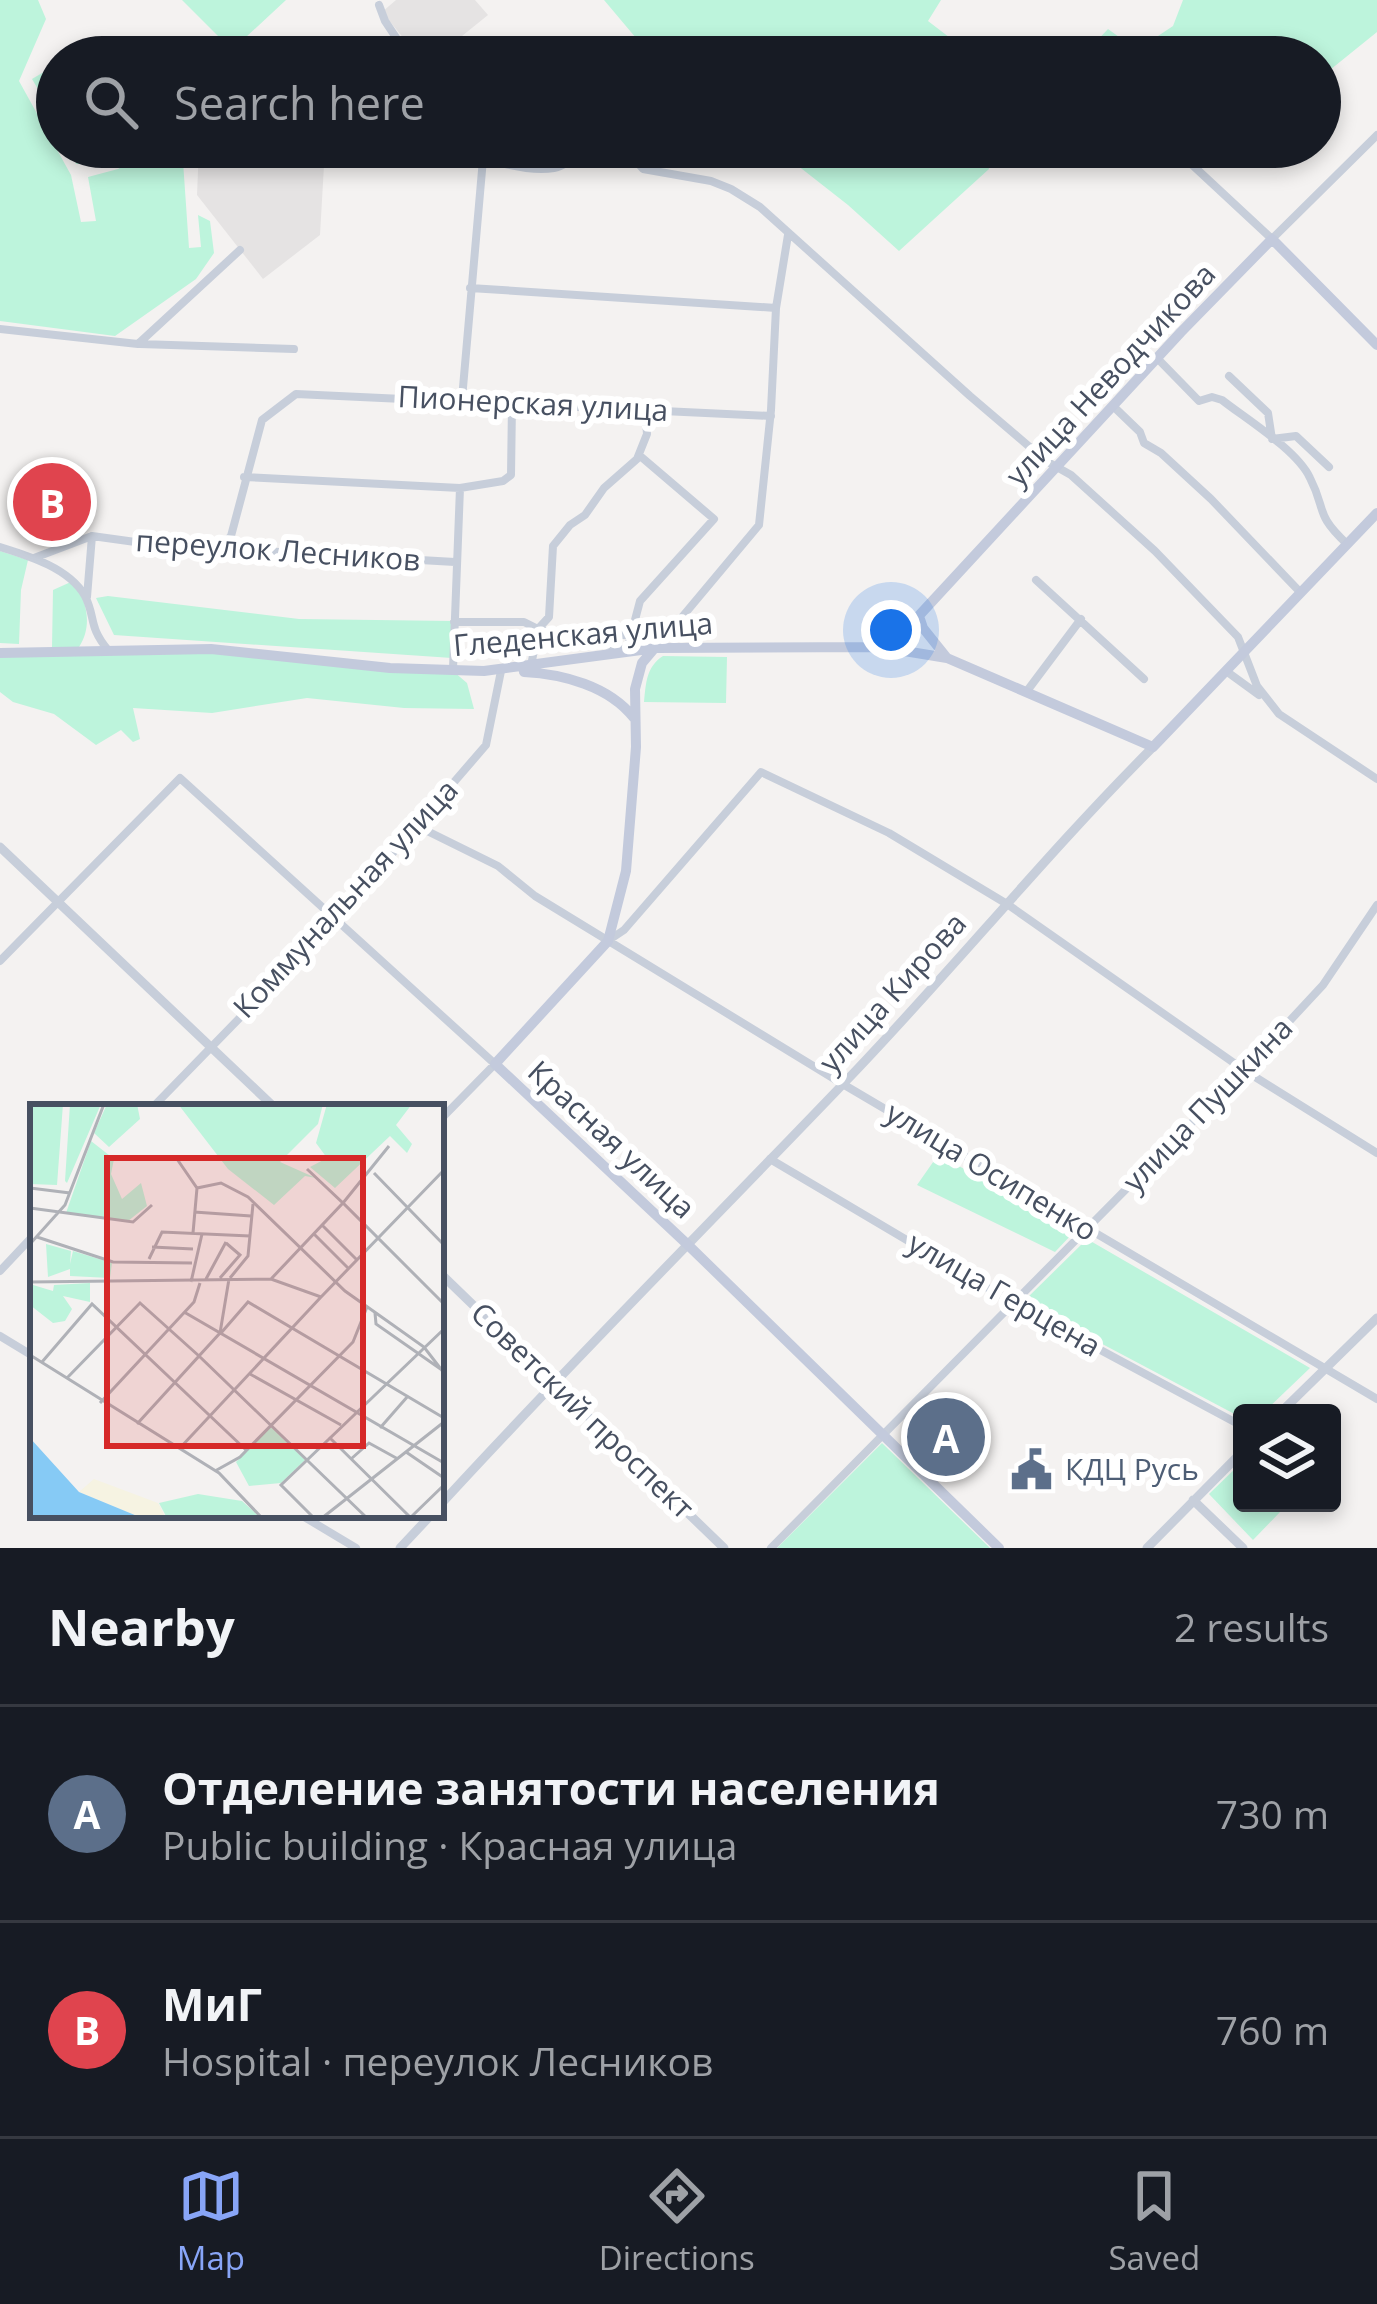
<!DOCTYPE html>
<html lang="en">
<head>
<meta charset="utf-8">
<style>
  body { margin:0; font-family:"Open Sans",sans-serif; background:#242831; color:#f1f3f6 }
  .controls { position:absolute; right:36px; bottom:36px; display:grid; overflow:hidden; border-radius:12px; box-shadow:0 6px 18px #0003 }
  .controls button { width:108px; height:108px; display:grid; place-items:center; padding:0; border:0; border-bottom:3px solid #363941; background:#171b24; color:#f1f3f6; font:60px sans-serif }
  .you { position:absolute; left:891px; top:630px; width:42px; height:42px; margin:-30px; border:9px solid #fff; border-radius:50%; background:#1a73e8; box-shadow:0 0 0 18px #1a73e833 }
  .badge { display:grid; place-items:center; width:78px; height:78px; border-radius:50%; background:#88a5f7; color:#fff; font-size:39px; font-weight:700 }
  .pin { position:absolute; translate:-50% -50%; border:6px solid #fff; box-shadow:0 3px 12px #0006 }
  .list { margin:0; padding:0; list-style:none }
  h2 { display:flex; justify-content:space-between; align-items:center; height:156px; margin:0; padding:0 48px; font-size:51px }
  h2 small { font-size:39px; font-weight:400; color:#9ea1a6 }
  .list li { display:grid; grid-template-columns:78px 1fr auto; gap:36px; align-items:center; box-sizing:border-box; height:216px; padding:0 48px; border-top:3px solid #363941 }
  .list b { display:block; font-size:45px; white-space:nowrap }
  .list p { margin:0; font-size:39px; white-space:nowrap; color:#9ea1a6 }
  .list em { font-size:39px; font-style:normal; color:#9ea1a6 }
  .icon { flex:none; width:66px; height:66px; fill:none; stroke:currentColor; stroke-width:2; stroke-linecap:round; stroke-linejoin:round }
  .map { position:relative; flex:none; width:1377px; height:1548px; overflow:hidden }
  .search { position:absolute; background:#171b24; box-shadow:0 6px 18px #0003; left:36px; right:36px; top:36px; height:132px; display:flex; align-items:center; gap:30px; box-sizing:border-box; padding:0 42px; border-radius:66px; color:#9ea1a6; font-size:45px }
  .sheet { height:588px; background:#171b24 }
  nav { display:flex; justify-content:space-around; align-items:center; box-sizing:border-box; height:168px; border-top:3px solid #363941; background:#171b24; font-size:33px; color:#9ea1a6 }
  nav a { display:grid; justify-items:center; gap:6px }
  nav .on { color:#88a5f7 }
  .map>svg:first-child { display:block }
  .education { fill:#e5e3e3 }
  .green { fill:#bdf4dc }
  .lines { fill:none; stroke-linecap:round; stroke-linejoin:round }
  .minor { stroke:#c7ceda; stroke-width:8 }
  .tertiary { stroke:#c7ceda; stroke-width:9 }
  .secondary { stroke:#c3cadc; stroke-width:10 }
  .labels { text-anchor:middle; stroke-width:12; stroke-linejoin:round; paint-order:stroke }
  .street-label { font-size:30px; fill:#475061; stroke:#fff }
  .service-label { font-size:30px; fill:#4e5e75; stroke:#fff; text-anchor:start }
  .inset-road { fill:none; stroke:#afb1b7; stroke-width:3 }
  .view { fill:#d62828; fill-opacity:0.15; stroke:#d62828; stroke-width:6 }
  .inset-edge { fill:none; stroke:#475061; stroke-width:6 }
</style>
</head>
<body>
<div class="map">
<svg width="1377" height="1548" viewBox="0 0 1377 1548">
  <rect width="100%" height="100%" fill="#f4f2f1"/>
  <!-- education -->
  <path class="education" d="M396,0H475L488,15L436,57H419L382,12Z
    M199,147H335L325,148L320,235L263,279L197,195Z"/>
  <!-- green -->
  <path class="green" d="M0,0H38L46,19L19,81L71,175L81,222L96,221L88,177L118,169L153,147H182L189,248L201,247L198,215L210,221L214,253L196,279L115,336L0,321Z
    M182,0H286L232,50Z
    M604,0H941L928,21L975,57H652Z
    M1183,0H1377V32L1320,78V57H1102L1093,45L1108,29L1137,50L1173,26Z
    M57,64V105L51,111L32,79Z
    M130,147C116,162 95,164 76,164L71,148Z
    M774,147H982L989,169L899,251L848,205Z
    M0,551L28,560L21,590L19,644L0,643Z
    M73,581C87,600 93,626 79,647H52L53,590Z
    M108,596L299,619L453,621L452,658L114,635L96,598Z
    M176,648L453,671L467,683L474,709L404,708L307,698L212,713L133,708L140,739L133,742L121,730L96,745L54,714L13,702L0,692V653Z
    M663,656L727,657L726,703L644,702C646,683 646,667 663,656Z
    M938,1155L1066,1223L1073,1233L1055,1252L917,1185Z
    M1087,1239L1310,1368L1263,1413H1242V1418L1023,1302Z
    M882,1443L990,1548H777Z
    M1242,1462V1503H1281V1511L1253,1540L1209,1494Z"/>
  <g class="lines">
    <!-- minor -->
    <path class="minor" d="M379,5L385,21L409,57
      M1076,56L1077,57
      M466,147C483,162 531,172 554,168C566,166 578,154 589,147
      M624,147L643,169L711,181L731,189L760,207L970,396L1046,461L1071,475L1155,551L1238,637L1257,686L1279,714L1377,779
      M1173,147L1272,239L1377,135
      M470,288L776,308
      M0,329L138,344L240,250
      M140,344L294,349
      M1157,358L1199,401L1212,397L1222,400C1246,419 1297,450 1310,478C1327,511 1314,513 1347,544
      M1229,376L1268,413L1272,439L1296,436L1329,467
      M462,399L483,159
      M1113,406L1140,432L1144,443L1161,453L1211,499L1300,592
      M244,477L460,488
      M0,547C29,556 69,568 85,596C96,618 88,626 108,650
      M219,548L231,536L262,420L296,394L771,416
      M34,558L92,536L157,545L455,562
      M1036,580L1144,679
      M87,597L92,536
      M454,622H524L538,629L627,650L640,601L714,519L639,455
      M558,631L655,637L668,633
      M657,647L759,525L771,410L776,308L788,235
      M531,666L538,629L549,617L553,546L570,525L585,515L604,488L637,459L647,434L645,409
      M453,669L460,488L503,481L511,475L512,404
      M1226,671L1259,695
      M1027,691L1081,619
      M415,825L498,866L535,896L841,1083L1377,1399
      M609,940L624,930L761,772L889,833L1007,904L1244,1070L1377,1153
      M0,961L180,778L495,1064L441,1119
      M153,1107L335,920L486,745L501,671
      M770,1159L1013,1303L1242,1426
      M0,1271L33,1236
      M0,1336L33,1356
      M301,1515L356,1548
      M771,1548L1244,1070L1323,985L1377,905"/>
    <!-- tertiary -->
    <path class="tertiary" d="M0,847L274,1107
      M441,1274L724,1548
      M1280,1413L1377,1318
      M1193,1500L1243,1548
      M441,1504C573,1360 710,1223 845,1082C950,973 1046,854 1153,747
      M400,1548L431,1515
      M1147,1548L1242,1452"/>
    <!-- secondary -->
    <path class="secondary" d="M919,616L923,628L947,658
      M880,647L914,621L1181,332L1272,239L1377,345
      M653,650L642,663L635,689L636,747L626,871L608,941L495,1064L687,1244L999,1548
      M0,653L211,649L390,668L484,671L656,648L880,647L947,658L1153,747L1377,513
      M524,672C563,674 609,686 634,718"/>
  </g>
  <!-- icons -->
  <defs>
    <symbol id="civic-bare" viewBox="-9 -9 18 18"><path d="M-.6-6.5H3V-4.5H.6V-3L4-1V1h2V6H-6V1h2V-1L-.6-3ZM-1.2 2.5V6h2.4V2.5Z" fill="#5c6f8a" stroke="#fff" stroke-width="2.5" paint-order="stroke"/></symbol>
  </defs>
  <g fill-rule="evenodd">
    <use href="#civic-bare" x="1002" y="1440" width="59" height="59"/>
  </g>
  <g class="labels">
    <!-- street labels -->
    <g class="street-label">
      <text transform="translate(1111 375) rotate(-47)" y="10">улица Неводчикова</text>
      <text transform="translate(533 404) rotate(3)" y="10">Пионерская улица</text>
      <text transform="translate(278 551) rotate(4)" y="10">переулок Лесников</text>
      <text transform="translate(583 635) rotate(-5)" y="10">Гледенская улица</text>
      <text transform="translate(346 899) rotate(-47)" y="10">Коммунальная улица</text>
      <text transform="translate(893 993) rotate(-48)" y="10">улица Кирова</text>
      <text transform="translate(1208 1105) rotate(-46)" y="10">улица Пушкина</text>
      <text transform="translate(611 1140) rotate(43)" y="10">Красная улица</text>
      <text transform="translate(991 1172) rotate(31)" y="10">улица Осипенко</text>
      <text transform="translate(1004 1295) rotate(30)" y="10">улица Герцена</text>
      <text transform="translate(582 1411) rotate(44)" y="10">Советский проспект</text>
    </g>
    <!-- service labels -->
    <g class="service-label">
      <text x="1065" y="1480">КДЦ Русь</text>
    </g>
  </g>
  <!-- overview -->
  <g transform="translate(30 1104)">
    <rect width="414" height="414" fill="#f4f2f1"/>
    <path d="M0,0H33L27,81L0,80ZM40,0H71L37,79L35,77ZM77,0H107L110,15L79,43L64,29ZM148,0H293L288,20L250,58L286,74L275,72L244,101L198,65ZM297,0H382L366,21L382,40L377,49L360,32L305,84L280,63L297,54L286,39ZM61,37L84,55L81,70L92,95L111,79L117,102L98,117L36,109ZM16,140L41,147L40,160L43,147L82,159L80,174L40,172V165L18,173ZM60,179V198L33,192L42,205L35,217L23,219L0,201L3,181L23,187L24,181ZM241,323L275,356L251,379L219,382L206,358ZM168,390L212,397L231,414H137L129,399Z" fill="#bdf4dc"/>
    <path d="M64,375L128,399L136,414H112L49,388Z" fill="#f6f3e2"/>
    <path d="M0,334L49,388L112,414H0Z" fill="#86caf5"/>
    <path class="inset-road" d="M147,55L167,84L191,79L218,93L315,187L394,243L414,269M277,65L313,99L359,42M344,69L414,141M0,84L40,89M0,104L103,118L122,101M164,108L221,112M292,121L327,156M163,129L167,84M284,130L319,165M7,133L83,158L162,159M0,140L35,101L74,0M122,143L163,145M119,155L132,128L220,132M190,174L210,151L196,139M200,174L218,152L223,100M176,175L196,138M199,175L190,229L169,252L337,414M241,175L313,99L414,200M0,178L241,175L291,193L414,66M161,178L172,130M154,208L414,359M345,209L346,220L412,266M191,229L218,198L414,314M0,251L189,369L232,414M12,258L62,200L216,346M220,270L311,321M36,275L110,199L169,252L107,320M70,299L164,198L170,179M350,324L378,292M299,333L381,414M149,345L291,193M376,348L414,374M321,355L339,339L368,355M185,367L210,353L323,238L337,203M381,413L414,381M284,414L251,381L414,225M292,414L414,318"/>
    <path class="view" d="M77,54H333V342H77Z"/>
    <rect width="414" height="414" class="inset-edge"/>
  </g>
</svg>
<div class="controls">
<button><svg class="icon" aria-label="layers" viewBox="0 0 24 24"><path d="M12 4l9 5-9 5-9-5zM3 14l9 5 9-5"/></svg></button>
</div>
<div class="you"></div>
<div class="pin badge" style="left:946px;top:1437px;background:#5c6f8a">A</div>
<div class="pin badge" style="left:52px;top:502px;background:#e0444e">B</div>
<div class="search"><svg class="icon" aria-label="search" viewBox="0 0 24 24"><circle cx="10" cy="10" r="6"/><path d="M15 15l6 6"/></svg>Search here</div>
</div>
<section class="sheet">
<h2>Nearby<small>2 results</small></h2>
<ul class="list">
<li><span class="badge" style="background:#5c6f8a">A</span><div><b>Отделение занятости населения</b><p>Public building · Красная улица</p></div><em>730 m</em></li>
<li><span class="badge" style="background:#e0444e">B</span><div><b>МиГ</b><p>Hospital · переулок Лесников</p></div><em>760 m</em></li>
</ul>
</section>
<nav>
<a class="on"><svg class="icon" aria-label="map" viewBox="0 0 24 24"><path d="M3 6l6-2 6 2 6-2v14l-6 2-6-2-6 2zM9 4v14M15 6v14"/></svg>Map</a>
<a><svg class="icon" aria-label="directions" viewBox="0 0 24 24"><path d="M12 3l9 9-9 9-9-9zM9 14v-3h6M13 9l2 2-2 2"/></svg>Directions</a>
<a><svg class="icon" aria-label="saved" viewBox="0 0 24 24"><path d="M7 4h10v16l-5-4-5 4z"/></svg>Saved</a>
</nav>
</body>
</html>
